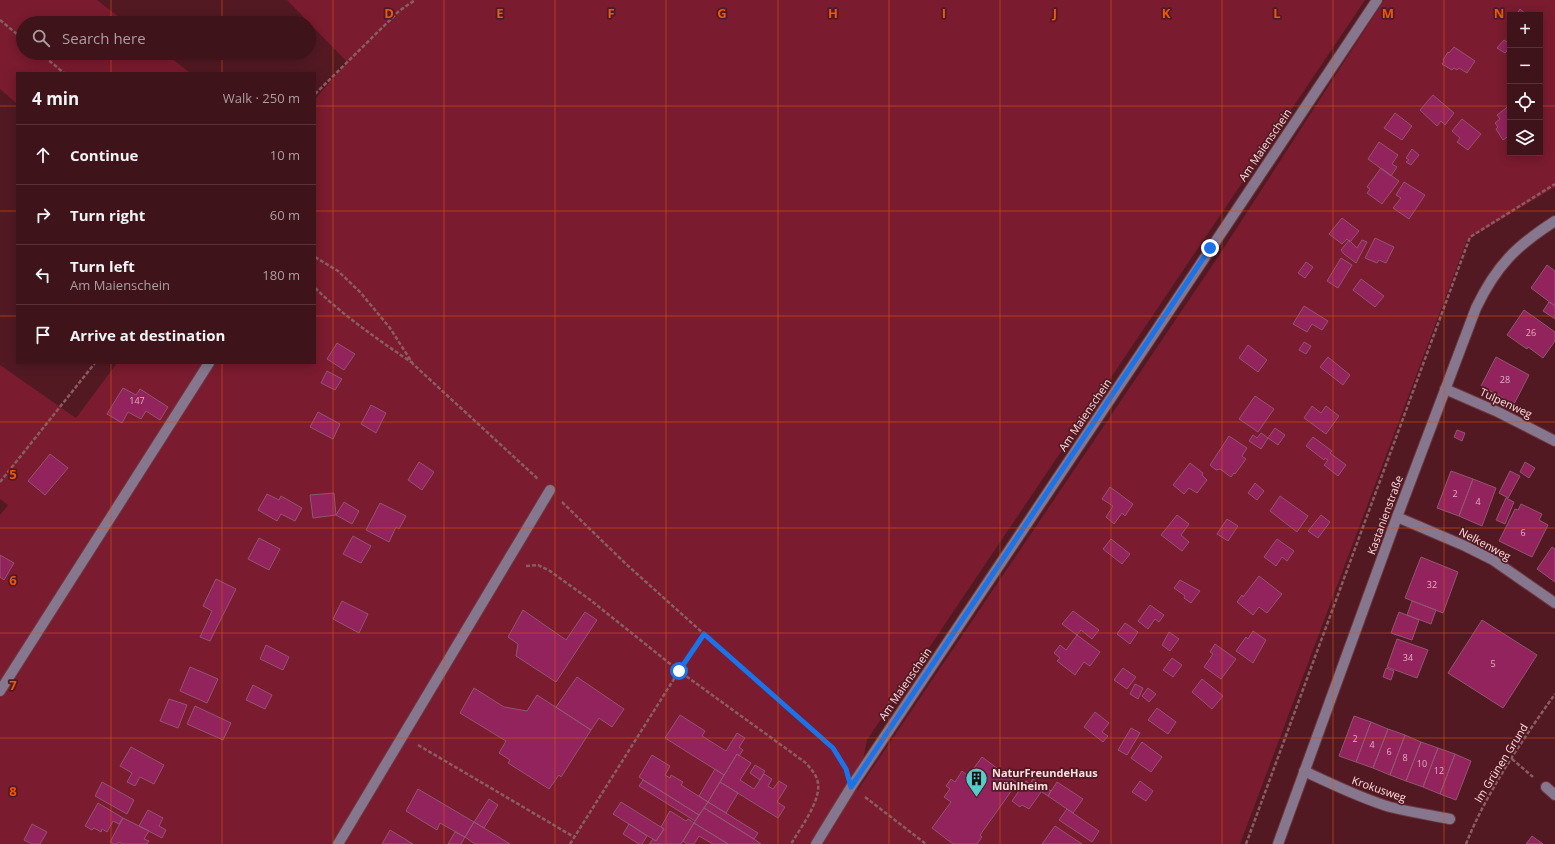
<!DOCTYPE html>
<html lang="en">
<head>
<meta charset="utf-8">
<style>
  body { margin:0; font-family:"Open Sans",sans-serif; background:#451c23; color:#f1f3f6 }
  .controls { position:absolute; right:12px; top:12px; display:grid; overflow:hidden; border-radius:0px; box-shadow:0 2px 10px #0003 }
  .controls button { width:36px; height:36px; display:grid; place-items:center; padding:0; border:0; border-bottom:1px solid #573239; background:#3e131a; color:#f1f3f6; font:20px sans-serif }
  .stop { position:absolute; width:12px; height:12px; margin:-9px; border:3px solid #1a73e8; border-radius:50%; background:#fff }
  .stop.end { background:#1a73e8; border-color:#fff; box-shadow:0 1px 4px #0008 }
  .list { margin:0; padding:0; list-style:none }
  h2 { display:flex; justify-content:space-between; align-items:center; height:52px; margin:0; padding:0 16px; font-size:17px }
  h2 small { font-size:13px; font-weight:400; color:#ad9ea2 }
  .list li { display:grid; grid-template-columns:26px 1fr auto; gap:12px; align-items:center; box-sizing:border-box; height:60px; padding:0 16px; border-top:1px solid #573239 }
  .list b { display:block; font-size:15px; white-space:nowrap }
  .list p { margin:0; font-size:13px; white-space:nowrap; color:#ad9ea2 }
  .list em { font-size:13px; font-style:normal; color:#ad9ea2 }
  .icon { flex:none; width:22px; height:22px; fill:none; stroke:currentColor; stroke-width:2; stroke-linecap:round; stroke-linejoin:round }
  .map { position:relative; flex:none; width:1555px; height:844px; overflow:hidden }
  .search { position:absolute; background:#3e131a; box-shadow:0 2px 10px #0003; left:16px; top:16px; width:300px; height:44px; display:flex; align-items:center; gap:10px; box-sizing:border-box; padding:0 14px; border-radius:22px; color:#ad9ea2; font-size:15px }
  .panel { position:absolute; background:#3e131a; box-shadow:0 2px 10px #0003; left:16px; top:72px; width:300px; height:292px; border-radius:0px }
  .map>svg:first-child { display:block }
  .green { fill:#7a1b2f; fill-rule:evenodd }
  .building { fill:#92235d; stroke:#91566f }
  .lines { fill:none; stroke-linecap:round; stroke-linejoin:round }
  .minor-casing { stroke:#6e3941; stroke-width:12 }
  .path { stroke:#8c5c63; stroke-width:2.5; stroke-dasharray:4 2; stroke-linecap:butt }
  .minor { stroke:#86778e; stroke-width:10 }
  .route { stroke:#1a73e8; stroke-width:5 }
  .grid { fill:none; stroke:#e8590c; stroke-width:1; stroke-opacity:0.55 }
  .labels { text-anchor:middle; stroke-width:3.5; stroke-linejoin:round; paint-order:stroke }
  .number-label { font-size:9px; fill:#e3b0c0 }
  .street-label { font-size:11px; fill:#fedfe1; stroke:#521923 }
  .poi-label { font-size:11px; font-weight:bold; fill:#fedfe1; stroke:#521923; text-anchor:start }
  .grid-label { font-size:13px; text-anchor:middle; font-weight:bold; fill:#e8590c; stroke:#521923; stroke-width:3.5; stroke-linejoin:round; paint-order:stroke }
</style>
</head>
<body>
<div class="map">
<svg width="1555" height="844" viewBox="0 0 1555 844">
  <rect width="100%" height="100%" fill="#521923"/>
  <!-- green -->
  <path class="green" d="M0,0H97L127,23H23V53H165L190,73H17V104L0,89Z
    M287,0H1365L867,740L857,791L1218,257L1384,0H1555V187L1467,240L1240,844H0V515L8,505L0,499V365L76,418L117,363H315V99L347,62ZM1510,15H1540V153H1510Z"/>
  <!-- building -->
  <path class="building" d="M1520,9L1527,15H1511L1513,12L1516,15Z
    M1504,40L1510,44V47L1505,53L1497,48Z
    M1454,47L1475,61L1467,73L1459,68L1457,70L1454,68L1452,70L1442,64L1444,61L1443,60L1448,52L1449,53Z
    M1433,95L1454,113L1445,125L1441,121L1437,126L1420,110Z
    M1510,105V135L1503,140L1496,129L1498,127L1495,123L1500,119L1497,115Z
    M1395,113L1412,126L1402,140L1384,128Z
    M1462,119L1481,134L1468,150L1457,142L1460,138L1452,131Z
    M1379,142L1398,155L1392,164L1397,167L1391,176L1368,159Z
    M1412,149L1419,155L1411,165L1406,162L1409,160L1406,158Z
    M1381,168L1399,181L1382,204L1367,193L1370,189L1367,187Z
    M1404,182L1425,195L1409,219L1393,208L1401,198L1396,195Z
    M1342,218L1359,231L1350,242L1347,239L1342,244L1329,234Z
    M1375,238L1394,247L1386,263L1379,260L1377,263L1365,258Z
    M1349,240L1357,248L1362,240L1367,242L1356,263L1344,254L1341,250Z
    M1341,258L1352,265L1338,288L1327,281Z
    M1306,262L1313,267L1305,278L1298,273Z
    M1547,265L1555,271V306L1531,288Z
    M1361,279L1384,296L1375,307L1353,290Z
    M1549,302L1555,306V319L1543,311Z
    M1304,306L1328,321L1322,330L1312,324L1307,332L1293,324Z
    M1524,310L1555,332V341L1543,358L1528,347L1527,349L1507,335Z
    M1304,342L1311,346L1306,354L1299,350Z
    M337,343L355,354L344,370L327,359Z
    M1248,345L1267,360L1258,372L1239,358Z
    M1328,357L1350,375L1343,385L1320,367Z
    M1496,357L1529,375L1514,404L1481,386Z
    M327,371L342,379L335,390L321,383Z
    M123,388L136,395L140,389L168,407L160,420L146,411L141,419L128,412L122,423L107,414Z
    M1255,396L1274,409L1258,432L1239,419Z
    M371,405L386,413L376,433L361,424Z
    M1312,406L1321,413L1326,406L1339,416L1326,434L1304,418Z
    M318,412L340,424L333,439L310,427Z
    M1275,428L1285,435L1278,445L1268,438Z
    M1457,430L1465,433L1462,441L1454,437Z
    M1261,433L1268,438L1261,449L1249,441L1253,435L1257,438Z
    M1229,436L1247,448L1242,456L1246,459L1235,474L1234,473L1231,477L1220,469L1216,470L1210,465Z
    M1313,437L1332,451L1330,453L1346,465L1338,476L1324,465L1328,460L1325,458L1324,460L1306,446Z
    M50,454L68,468L45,495L28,481Z
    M419,462L434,472L422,490L408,480Z
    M1525,462L1535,468L1529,478L1520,472Z
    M1190,463L1203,473L1202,475L1207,480L1197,493L1189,488L1184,494L1173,485Z
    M1451,471L1473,479L1459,516L1437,508Z
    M1510,471L1520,476L1508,498L1499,493Z
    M1473,479L1496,488L1482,526L1459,516Z
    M1255,483L1264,491L1257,500L1248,493Z
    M1110,487L1133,504L1125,516L1122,513L1114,524L1106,517L1113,506L1102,499Z
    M334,493L336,515L313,518L310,495Z
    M267,494L279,500L281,496L302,508L295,521L281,514L277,521L258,510Z
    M1280,496L1308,516L1297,532L1270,511Z
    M1506,498L1514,502L1505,524L1496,520Z
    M344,502L359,511L352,524L336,515Z
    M380,503L406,516L399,529L396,527L389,542L366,530Z
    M1521,504L1542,514L1539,520L1548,525L1532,557L1499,541L1515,509L1518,510Z
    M1177,515L1189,524L1181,535L1189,542L1182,551L1161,535Z
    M1321,515L1330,522L1318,538L1308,531Z
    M1227,519L1238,526L1228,541L1217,534Z
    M353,536L371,546L361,563L343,554Z
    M259,538L280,549L269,570L248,559Z
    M1111,539L1130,554L1122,564L1103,549Z
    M1277,539L1294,551L1287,561L1282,557L1276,566L1264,557Z
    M1552,547L1555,549V582L1537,569Z
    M0,555L14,563L4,580L0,577Z
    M1421,557L1458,572L1443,613L1405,598Z
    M1259,576L1282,594L1267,613L1259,607L1253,615L1237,602L1242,595L1243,597Z
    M216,579L236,589L210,641L200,637L212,611L203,606Z
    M1180,580L1200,591L1191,603L1184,598L1185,596L1174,588Z
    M342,601L368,614L359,633L333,619Z
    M1412,601L1436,610L1431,624L1407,615Z
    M1150,605L1164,615L1159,622L1155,619L1148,629L1138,621Z
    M523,610L566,640L585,612L597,620L556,682L516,656L518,644L508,637Z
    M1073,611L1099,630L1092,639L1081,630L1077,635L1062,624Z
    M1399,612L1419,620L1412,640L1391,633Z
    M1482,620L1537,655L1503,708L1448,673Z
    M1125,623L1138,632L1130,644L1117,634Z
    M1253,631L1266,640L1253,663L1236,651L1246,637L1248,639Z
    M1169,632L1179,639L1170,651L1162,645Z
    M1077,635L1100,652L1090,666L1084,662L1075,675L1057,661L1060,658L1054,653L1060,645L1066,650Z
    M1397,639L1428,650L1417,678L1387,667Z
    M1215,644L1236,659L1221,679L1204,667L1213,654L1210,652Z
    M266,645L289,657L283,670L260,659Z
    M1172,658L1182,665L1173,677L1163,670Z
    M190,667L218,679L207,703L180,691Z
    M1123,668L1136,677L1127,689L1114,680Z
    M1386,668L1394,671L1391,680L1383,677Z
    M577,677L624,709L612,727L599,718L591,730L556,707Z
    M1202,679L1223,696L1212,709L1192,692Z
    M1135,684L1143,688L1138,699L1130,694Z
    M253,685L272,695L265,709L246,700Z
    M474,688L504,707L527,711L537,695L591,730L561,777L559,775L549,789L508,763L510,760L499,753L506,741L460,713Z
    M1148,688L1156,694L1149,702L1142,696Z
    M169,699L187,705L178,728L160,721Z
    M195,706L231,723L223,740L187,724Z
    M1157,708L1176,722L1168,734L1148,720Z
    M1095,712L1109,723L1102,732L1108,736L1103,742L1084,727Z
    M680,715L705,731L702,736L726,751L737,733L745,738L739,747L743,750L739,756L737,754L724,775L665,738Z
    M1354,716L1371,722L1356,762L1339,756Z
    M1371,722L1388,729L1373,768L1356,762Z
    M1131,728L1140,733L1127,755L1118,750Z
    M1388,729L1405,735L1390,775L1373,768Z
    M1405,735L1421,742L1406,781L1390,775Z
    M1142,742L1162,757L1151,772L1131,758Z
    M1421,742L1438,748L1423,787L1406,781Z
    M131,747L164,765L154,784L140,777L135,786L127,782L132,773L120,766Z
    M1438,748L1455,754L1440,794L1423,787Z
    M737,754L751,763L740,780L754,789L764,774L772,779L768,786L773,789L779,781L787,786L777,802L785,807L778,818L720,782Z
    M1455,754L1471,761L1456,800L1440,794Z
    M652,755L670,766L665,775L670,778L671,775L683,782L681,785L708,802L699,815L639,777Z
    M982,757L1017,783L980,835L982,837L977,844H953L932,828L951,802L944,797L950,789L946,786L951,779L955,782L962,771L968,776Z
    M755,765L765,771L760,780L750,773Z
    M715,769L724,775L708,802L699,796Z
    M1033,779L1051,791L1048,796L1030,784Z
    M643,780L699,815L695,821L639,786Z
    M1026,781L1041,792L1029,809L1022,805L1020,807L1012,801Z
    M1140,781L1153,791L1146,801L1132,792Z
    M102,782L134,800L127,814L95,796Z
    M720,782L738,793L726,813L708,802Z
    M1057,782L1083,799L1073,813L1048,796Z
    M418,789L474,822L465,837L440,823L437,830L406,811Z
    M489,799L498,805L484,828L474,822Z
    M621,802L664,829L656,841L613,814Z
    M708,802L758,833L754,839L704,808Z
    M98,803L123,818L119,824L113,821L107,832L102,829L101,832L94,828L92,830L85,826Z
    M704,808L754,839L761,844H728L694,823Z
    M1067,809L1099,831L1092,842L1059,820Z
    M148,810L163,818L159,826L166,830L162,838L139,826Z
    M670,811L686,821L688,819L694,823L683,841L681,844H649L653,839L656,841L664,829L661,827Z
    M123,818L149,831L144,839L149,841L147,844H123L119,842L118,844H114L110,842Z
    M474,822L484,828L510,844H475L472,842L465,837Z
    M694,823L728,844H713L699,836L694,844H687L683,841Z
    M32,824L47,832L40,844H32L24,840Z
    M629,824L647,836L642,844H639L623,834Z
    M1055,826L1082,844H1042Z
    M390,830L413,844H382Z
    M455,832L465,837L461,844H448Z
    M1532,836L1543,844H1526Z"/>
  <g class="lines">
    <defs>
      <path id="minor" d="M1445,389L1498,412L1555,441
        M1397,517L1465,546L1493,560L1555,603
        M0,691L209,363
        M1304,771C1332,784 1360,798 1390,807C1410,812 1430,815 1450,819
        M1546,787L1555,795
        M338,844L550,490
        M816,844L851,787L1377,0
        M1278,844L1397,517L1476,308C1496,266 1516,246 1555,221"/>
    </defs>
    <!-- minor casing -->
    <use href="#minor" class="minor-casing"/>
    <!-- path -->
    <path class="path" d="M0,20L23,39
      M40,53L64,73
      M315,94L399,11L415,0
      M315,257L338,271L360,292L390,328L413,364L538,479
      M315,288C344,316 377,339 411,362
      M0,482L95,363
      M562,502L626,564L704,634L815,731L833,748L844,766
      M526,566L538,565L550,571L589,599L679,671L806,763C810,768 815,773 817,779C824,798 800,828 791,844
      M418,745L574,837
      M1512,759L1533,777
      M865,797L926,844
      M570,844L679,671L704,634
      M1246,844L1470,237L1555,184
      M1466,844C1486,793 1523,739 1555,694"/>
    <!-- minor -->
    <use href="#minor" class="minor"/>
  </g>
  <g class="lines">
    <!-- route -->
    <path class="route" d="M679,671L704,634L833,748L846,769L851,787L1210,248"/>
  </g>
  <!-- grid -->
  <path class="grid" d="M111,0V23M222,0V23M333,0V844M444,0V844M555,0V844M666,0V844M778,0V844M889,0V844M1000,0V844M1111,0V844M1222,0V844M1333,0V844M1444,0V844M111,53V73M222,53V73M0,106H17M315,106H1510M1540,106H1555M0,211H17M315,211H1555M0,316H17M315,316H1555M111,363V844M222,363V844M0,422H1555M0,528H1555M0,633H1555M0,738H1555"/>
  <!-- icons -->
  <defs>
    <symbol id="building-pin" viewBox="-11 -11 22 30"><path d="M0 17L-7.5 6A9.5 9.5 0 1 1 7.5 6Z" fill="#53cdcb" stroke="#521923"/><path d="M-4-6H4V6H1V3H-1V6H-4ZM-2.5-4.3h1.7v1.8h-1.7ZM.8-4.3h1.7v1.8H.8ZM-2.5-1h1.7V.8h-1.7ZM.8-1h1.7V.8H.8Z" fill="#111"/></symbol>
  </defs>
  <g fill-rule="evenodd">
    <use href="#building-pin" x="964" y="766" width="25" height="34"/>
  </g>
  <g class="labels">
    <!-- number labels -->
    <g class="number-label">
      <text x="1531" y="336">26</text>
      <text x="1505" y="383">28</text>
      <text x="137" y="404">147</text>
      <text x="1455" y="497">2</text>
      <text x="1478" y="505">4</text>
      <text x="1523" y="536">6</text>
      <text x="1432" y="588">32</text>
      <text x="1408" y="661">34</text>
      <text x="1493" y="667">5</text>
      <text x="1355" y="742">2</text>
      <text x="1372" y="748">4</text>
      <text x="1389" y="755">6</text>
      <text x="1405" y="761">8</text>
      <text x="1422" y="767">10</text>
      <text x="1439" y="774">12</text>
    </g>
    <!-- street labels -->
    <g class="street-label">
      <text transform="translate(1265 145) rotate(-56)" y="4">Am Maienschein</text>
      <text transform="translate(1506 403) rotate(25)" y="4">Tulpenweg</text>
      <text transform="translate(1085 415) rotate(-56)" y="4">Am Maienschein</text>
      <text transform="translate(1385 515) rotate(-70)" y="4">Kastanienstraße</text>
      <text transform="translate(1485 544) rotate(28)" y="4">Nelkenweg</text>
      <text transform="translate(905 684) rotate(-56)" y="4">Am Maienschein</text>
      <text transform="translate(1501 763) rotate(-58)" y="4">Im Grünen Grund</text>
      <text transform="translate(1379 789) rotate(19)" y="4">Krokusweg</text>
    </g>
    <!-- poi labels -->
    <g class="poi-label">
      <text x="992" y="777">NaturFreundeHaus<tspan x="992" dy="13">Mühlheim</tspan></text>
    </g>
  </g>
  <g class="grid-label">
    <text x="389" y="18">D</text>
    <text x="500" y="18">E</text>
    <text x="611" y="18">F</text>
    <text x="722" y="18">G</text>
    <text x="833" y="18">H</text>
    <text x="944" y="18">I</text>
    <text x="1055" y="18">J</text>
    <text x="1166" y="18">K</text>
    <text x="1277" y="18">L</text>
    <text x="1388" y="18">M</text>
    <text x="1499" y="18">N</text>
    <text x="13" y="479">5</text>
    <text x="13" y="585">6</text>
    <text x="13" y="690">7</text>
    <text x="13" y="796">8</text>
  </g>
</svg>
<div class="controls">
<button>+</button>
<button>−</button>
<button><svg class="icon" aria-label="locate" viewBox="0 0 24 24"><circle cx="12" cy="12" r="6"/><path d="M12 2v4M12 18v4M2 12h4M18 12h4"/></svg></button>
<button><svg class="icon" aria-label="layers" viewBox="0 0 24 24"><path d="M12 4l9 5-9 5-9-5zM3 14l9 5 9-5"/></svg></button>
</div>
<div class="stop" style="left:679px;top:671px"></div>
<div class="stop end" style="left:1210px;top:248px"></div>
<div class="search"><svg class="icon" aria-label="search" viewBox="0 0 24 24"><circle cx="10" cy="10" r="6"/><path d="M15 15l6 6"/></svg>Search here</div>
<section class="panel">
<h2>4 min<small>Walk · 250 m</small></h2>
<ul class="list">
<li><svg class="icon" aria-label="ahead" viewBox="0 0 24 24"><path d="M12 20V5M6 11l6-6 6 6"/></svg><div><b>Continue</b></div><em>10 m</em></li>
<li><svg class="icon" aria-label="right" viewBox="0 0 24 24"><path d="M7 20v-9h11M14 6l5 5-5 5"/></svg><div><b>Turn right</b></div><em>60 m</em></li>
<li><svg class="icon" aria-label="left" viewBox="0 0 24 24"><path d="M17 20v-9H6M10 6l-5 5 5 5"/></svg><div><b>Turn left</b><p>Am Maienschein</p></div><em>180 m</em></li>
<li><svg class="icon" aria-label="arrive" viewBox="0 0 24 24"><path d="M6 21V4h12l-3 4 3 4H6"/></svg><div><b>Arrive at destination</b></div></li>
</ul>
</section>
</div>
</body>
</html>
